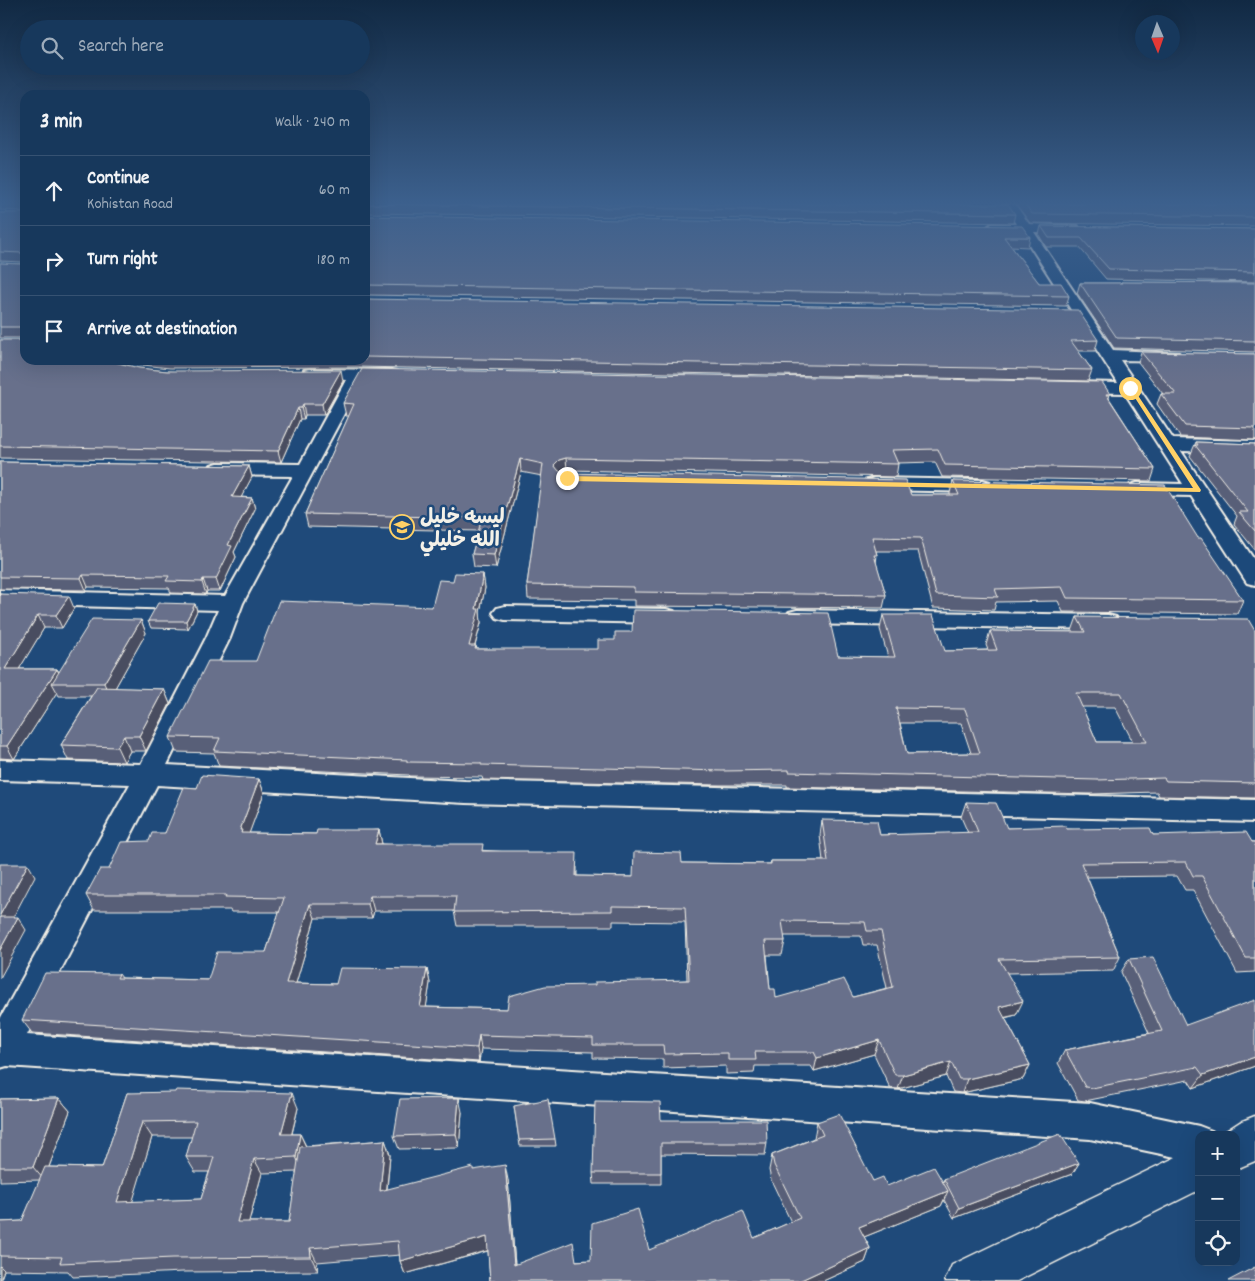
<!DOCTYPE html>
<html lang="en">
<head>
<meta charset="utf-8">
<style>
  body { margin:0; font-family:Dekko,"Playpen Sans Arabic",sans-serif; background:#203f62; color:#f1f3f6 }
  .controls { position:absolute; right:15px; bottom:15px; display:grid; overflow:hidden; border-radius:10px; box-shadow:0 5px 20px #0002 }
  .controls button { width:45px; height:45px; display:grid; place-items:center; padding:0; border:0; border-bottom:1px solid #365272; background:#17385c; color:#f1f3f6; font:25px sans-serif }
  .compass { position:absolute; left:1135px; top:15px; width:45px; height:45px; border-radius:50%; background:#17385c; box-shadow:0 5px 20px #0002; rotate:178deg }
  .stop { position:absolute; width:15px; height:15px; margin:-11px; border:4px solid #ffd166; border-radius:50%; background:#fff }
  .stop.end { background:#ffd166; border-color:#fff; box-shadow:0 1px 5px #0008 }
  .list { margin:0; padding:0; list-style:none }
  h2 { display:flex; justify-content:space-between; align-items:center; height:65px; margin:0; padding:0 20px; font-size:21px }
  h2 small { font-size:16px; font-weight:400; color:#9eacbb }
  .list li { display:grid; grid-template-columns:32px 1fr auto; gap:15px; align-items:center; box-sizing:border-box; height:70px; padding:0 20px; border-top:1px solid #365272 }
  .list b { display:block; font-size:19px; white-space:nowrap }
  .list p { margin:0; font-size:16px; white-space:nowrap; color:#9eacbb }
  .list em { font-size:16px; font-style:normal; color:#9eacbb }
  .icon { flex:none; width:28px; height:28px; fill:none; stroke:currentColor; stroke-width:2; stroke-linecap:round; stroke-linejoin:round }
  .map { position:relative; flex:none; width:1255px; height:1281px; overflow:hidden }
  .search { position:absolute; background:#17385c; box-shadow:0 5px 20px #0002; left:20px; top:20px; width:350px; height:55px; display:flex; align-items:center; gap:12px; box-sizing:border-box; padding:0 18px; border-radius:28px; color:#9eacbb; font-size:19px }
  .panel { position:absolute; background:#17385c; box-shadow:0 5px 20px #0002; left:20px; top:90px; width:350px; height:275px; border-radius:15px }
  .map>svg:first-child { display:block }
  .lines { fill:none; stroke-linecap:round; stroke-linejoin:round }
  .minor-casing { stroke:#f4f1e8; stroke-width:4 }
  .secondary-casing { stroke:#f4f1e8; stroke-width:3 }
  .minor { fill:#1f4a7a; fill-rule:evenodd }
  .secondary { fill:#1f4a7a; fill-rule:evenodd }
  .wall { fill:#595f78; stroke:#f4f1e8; fill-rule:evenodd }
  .shaded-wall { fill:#494e61; stroke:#f4f1e8 }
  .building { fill:#686f8b; stroke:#f4f1e8; fill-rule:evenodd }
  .route { fill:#ffd166 }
  .labels { text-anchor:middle; stroke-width:5; stroke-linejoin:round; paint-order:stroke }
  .poi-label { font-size:20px; font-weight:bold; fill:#f4f1e8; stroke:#1f4a7a; text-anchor:start }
</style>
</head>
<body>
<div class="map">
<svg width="1255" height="1281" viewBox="0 0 1255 1281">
  <rect width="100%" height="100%" fill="#1f4a7a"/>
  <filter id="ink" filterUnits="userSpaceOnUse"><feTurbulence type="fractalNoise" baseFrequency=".02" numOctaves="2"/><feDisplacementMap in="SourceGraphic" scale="10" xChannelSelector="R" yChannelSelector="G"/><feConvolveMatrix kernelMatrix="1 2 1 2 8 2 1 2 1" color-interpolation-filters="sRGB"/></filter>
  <g filter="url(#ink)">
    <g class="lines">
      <defs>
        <path id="minor" d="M1003,204H1015L1029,224L1078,226L1080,229L1078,232L1073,233L1034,232L1113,350L1179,353L1181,356L1179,359L1173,361L1120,360L1173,439L1255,441V453L1181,451L1255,561V585L1247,583L1191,496L1137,495L1130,493L1127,489L1130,485L1137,483L1183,484L1125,393L1075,392L1069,391L1066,387L1069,383L1075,382L1118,383L1021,232H992L985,228L992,224H1016Z
          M310,369L391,370L397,371L399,375L397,379L362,380L243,603L230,638L167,765L465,781L1255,800V822L465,803L157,785L27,1035L1090,1103L1199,1126L1212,1131L1213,1135H1199V1162L1090,1139L7,1066L0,1068V1019L130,784L0,780V760L141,764L206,638L218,610L0,604V590L225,596L293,476L218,475L211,473L208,469L211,465L218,463L300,464L346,380L304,378L302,374L304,370Z
          M874,478L983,480L990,482L993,486L990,490L983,492L874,490L867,488L864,484L867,480Z
          M505,606L666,609L674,611L678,616L674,621L666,623L505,620L497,618L493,613L497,608Z
          M797,610L1108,615L1116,617L1120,622L1116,627L1108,629L797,624L789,622L785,617L789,612Z"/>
        <path id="secondary" d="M1255,1116V1161L1236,1169V1135H1220L1240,1122Z
          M1199,1146V1190L1017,1281H945L952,1265Z"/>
      </defs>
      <!-- minor casing -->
      <use href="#minor" class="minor-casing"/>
      <!-- secondary casing -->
      <use href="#secondary" class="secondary-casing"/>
      <!-- minor -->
      <use href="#minor" class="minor"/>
      <!-- secondary -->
      <use href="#secondary" class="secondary"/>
    </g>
    <!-- wall -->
    <path class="wall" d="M0,204H25L110,361L139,368L167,371L343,381L324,415H305L304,419H300L281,462L0,458V340H22V338H0V263L21,264L23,262L0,261V213H22L24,211L0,210Z
      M365,204L1015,214L1013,223L365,213Z
      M1016,204H1255V226L1030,223Z
      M365,216L1030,237L1028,247L1011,246L1039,283L1069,296L1066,306L365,295Z
      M1041,226L1255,229V282L1106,279L1079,247H1046L1039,235Z
      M1121,282L1255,283V352L1114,348L1077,293L1080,283H1120Z
      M365,299L1098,340L1095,351H1078L1092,370L1088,381L357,367L170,368L143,365L129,360H365Z
      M1141,352L1255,354V440L1180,437L1157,404L1161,394H1163L1138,362Z
      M1110,394L1109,398L1155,469L1151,481L942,477L935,462L898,463V464L896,477L567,470L561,472L566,473L911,495H950V493L953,481L1198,538L1243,600L1237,614L1063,612L1058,601L996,602L994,610L933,608L918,551H876L877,555L876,563L886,595L883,608L634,606V600L528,599L527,585L542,476L521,472L496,568L474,567L472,554L479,531L308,527L305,514L349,416H346L343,403Z
      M1196,442L1255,444V550L1234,524L1237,516L1190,456Z
      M0,462L249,466L252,477L241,497L252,498L255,509L234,552L236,557L220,591H207L206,594L171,593L169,588L88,587L86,590L0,589Z
      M483,574L485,588L480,612L481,623L475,646H476L477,649L888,657L880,629L883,615L945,651L988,650L986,645L990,631L1072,632V631L1077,617L1255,631V798L1159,796L1157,792L1091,794L787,787V785H720L483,780L482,777L410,776L409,775L219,766L214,753L176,752L170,737L256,661L432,607L453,581ZM1082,707H1115L1133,742H1097ZM900,723H961L971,753L907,754Z
      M0,594L74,608L62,628H44L19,669H57L59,672L141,620L146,633L115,688L164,689L170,704L146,751H130L124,762L68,760L61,745L91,696H59L57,692L14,759L0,758Z
      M195,604L197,611L188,629L151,628L148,621Z
      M259,779L264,793L249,833L316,834L379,830L382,844L526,853L577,867V876L633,877L682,863L770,864L771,861H823L820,835L822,820L880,835L968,833L961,817L966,802L1007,828L1067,829L1255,842V972L1237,973L1193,890H1185L1177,876L1087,877L1120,957L1113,971L1007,973L1016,1015L1005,1018L1030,1065L1023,1079L962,1093L953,1092L946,1076L898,1089L890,1088L874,1054L814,1071L811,1066H755L754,1073L726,1074V1066L663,1068V1059L593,1058V1052L481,1049L479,1062L32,1033L22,1020L119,974L122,978L208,980L266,952L279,912H231L230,910H94L86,895L109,869L149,841L165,833L197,788ZM374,911H454L457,926H613V921L685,922L687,980L595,985L507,1009L426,1007L430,983L427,969L336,984L296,983L315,918H372ZM784,936H861L863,945H877L887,988L853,997L776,998L770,989L767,955H782L785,941Z
      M1129,959L1186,1025L1255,1066L1193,1088L1188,1080L1085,1101L1078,1100L1058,1063L1065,1050L1149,1033L1121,972Z
      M127,1093L298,1108L292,1134H300L306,1146L385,1140L390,1155L387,1190L473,1170L508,1180L515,1264L591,1260L649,1250L754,1238L791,1222L771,1180L769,1170L772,1155L814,1138L817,1122L873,1181L887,1186L943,1182L944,1179L1079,1163L1072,1174L954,1218L944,1200L941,1206L864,1237L870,1248L865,1262L823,1281H490L488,1251L405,1274L400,1261V1255L317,1262L318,1271L183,1272L73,1277L68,1271L4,1270L0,1281V1222L22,1221L40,1180L0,1181V1099L59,1098L70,1111L49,1167L102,1168ZM152,1137H192L186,1157L195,1172H209L201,1199L132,1202ZM297,1172L289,1222H249L262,1173Z
      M514,1106L555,1139L556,1146H520Z
      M462,1112L459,1148L399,1149L394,1136Z
      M661,1120L767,1143L765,1155L661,1154V1184H594L593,1173Z"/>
    <!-- shaded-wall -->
    <path class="shaded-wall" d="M341,370L343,381L324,415L322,404Z
      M303,404L305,415L304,419L301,408Z
      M298,408L300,419L281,462L278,451Z
      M566,458L567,470L559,472L554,465L559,460Z
      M520,459L521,472L496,568L494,555Z
      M249,466L252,477L235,509L232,497Z
      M252,498L255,509L234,552L236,557L220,591L216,579L228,545Z
      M483,574L485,588L480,612L481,623L471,660L469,646Z
      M83,575L88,587L86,590L81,578Z
      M203,579L207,591L206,594L202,582Z
      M69,596L74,608L62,628L56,615Z
      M195,604L197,611L188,629L186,621Z
      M38,615L44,628L12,681L5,669Z
      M141,620L146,633L110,697L104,683Z
      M57,669L63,682L52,683L57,692L14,759L7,746Z
      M164,689L170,704L146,751L139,736Z
      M124,736L130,751L124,762L117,747Z
      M259,779L264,793L246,842L240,830Z
      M379,830L382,844H375Z
      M28,864L35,876L7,929L0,919V915Z
      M370,896L374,911L372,918L368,904Z
      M310,904L315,918L292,997L286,983Z
      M18,917L26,930L0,978V950Z
      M427,969L430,983L424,1021L420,1007Z
      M1023,1001L1016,1015L993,1020L999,1007Z
      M479,1035L481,1049L479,1062L477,1048Z
      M879,1040L874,1054L814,1071L817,1058Z
      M1255,1057V1066L1193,1088L1203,1075Z
      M951,1062L946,1076L898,1089L903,1075Z
      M1030,1065L1023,1079L962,1093L967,1079Z
      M292,1093L298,1108L288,1149L281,1134Z
      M59,1098L70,1111L44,1180L33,1167Z
      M459,1098L462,1112L459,1148L456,1134Z
      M142,1122L152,1137L128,1217L117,1202Z
      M300,1134L307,1149L303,1172L296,1157Z
      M385,1140L390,1155L385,1206L380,1191Z
      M254,1159L262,1173L245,1236L237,1222Z
      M1079,1163L1072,1174L954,1218L959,1208Z
      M505,1165L508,1180L516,1278L514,1265Z
      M948,1191L941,1206L854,1241L859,1227Z
      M487,1237L490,1250L405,1274L400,1261Z
      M310,1248L317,1262L318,1271L311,1257Z
      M870,1248L865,1262L823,1281H799Z
      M0,1266L4,1270L0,1281Z"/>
    <!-- building -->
    <path class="building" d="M23,204H25V360H109L110,361L139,368L167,371L341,370L322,404H303L301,408H298L278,451L0,446V340H22V327H0V263L21,264L23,262V255L22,253L0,252V213H22L24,211Z
      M365,204H1008L1015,214Z
      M1025,204H1255V217L1032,214Z
      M365,216L1022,226L1030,237H1004L1039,283H1061L1069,296L365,285Z
      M1041,226L1255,229V272L1109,269L1081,238H1049Z
      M1121,282L1255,283V341L1117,338L1080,283H1122Z
      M365,299L1078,310L1098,340L1071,341L1092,370L365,357Z
      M1141,352L1255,354V428L1185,426L1161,394H1176Z
      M362,369L1102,382L1110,394H1106L1155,469L945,465L938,449L892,450L898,464L566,458L559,460L554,465L559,471L566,473L905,480L911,495H959L953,481L1165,485L1198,538H1201L1243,600L1067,598L1062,587L995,589L998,597L936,595L921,538L872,537L877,555H874L886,595L634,592V587L527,585L543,464L520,459L494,555L472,554L482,518L305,514L354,404L343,403Z
      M1196,442L1255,444V531L1239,512H1248L1195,445H1198Z
      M0,462L249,466L232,497L252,498L228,545L232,546L216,579H203L202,582L166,581L169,576L83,575L81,578L0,577Z
      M455,573L483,574L476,609H479L469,646H476L475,649H598V640H615V632H632L633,610L828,613L838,656L895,657L883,615H933L945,651L997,650L990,631L1085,632L1077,617L1248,619L1255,631V783L1166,781L1164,778L1097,780L789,772V770L722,771L481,765V763L407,762V760L214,751L220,738L170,737L208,661H256L279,601L432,607L439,580L453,581ZM1076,693H1121L1147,742H1097ZM896,708L965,709L980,753L907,754Z
      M0,594L69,596L56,615H38L5,669H57L7,746H0Z
      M158,603L195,604L186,621H148Z
      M92,619L141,620L104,683H52Z
      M97,687L164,689L139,736H124L117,747L61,745Z
      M202,775L259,779L240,830H242L241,833L316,834L317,830H379L375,844H483L482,851H526V853H577L576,876L633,877L634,852L681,853L682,863L771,864V861H828L822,820L877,821L880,835L978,832L966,802L996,803L1007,828L1066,826L1067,829L1150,828L1153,835L1246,832L1252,842H1255V958H1246L1202,876H1193L1186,862L1081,863L1120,957L999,959L1023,1001L999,1007L1030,1065L967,1079H959L951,1062L903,1075H895L879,1040L817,1058L814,1052H755L756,1060H728V1053L664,1054L663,1045H593V1038L479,1035L477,1048L22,1020L45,973L119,974L117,978L208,980L217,952H266L284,898L225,897L226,895H86L100,869H109L121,842L149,841L152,833H165L184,787L197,788ZM370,896H456L454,912L612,911V906L685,907L689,980L595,982V985L545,986L509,996L507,1009L420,1007L427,969L340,968L336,984L286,983L310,904H368ZM782,921L865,922L867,931H881L893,987L853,997L844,979L776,998L775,989H770L765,941H785Z
      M0,864H28L0,915Z
      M0,917H18L0,950Z
      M1153,957L1186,1025L1255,1000V1057L1203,1075L1197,1067L1092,1088L1085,1087L1065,1050L1162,1031L1129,959Z
      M176,1090L292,1093L281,1134H300L296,1157L254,1159L237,1222H289L300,1147L385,1140L380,1191L473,1167V1170L505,1165L514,1265L573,1242L576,1261L591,1260L592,1223L638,1209L649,1250L743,1211L754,1238L800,1218L774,1165L772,1155L823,1135L817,1122L839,1114L873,1181L883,1177L887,1186L934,1167L948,1191L859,1227L870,1248L799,1281H490L487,1237L400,1261L398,1241L310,1248L311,1257L173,1258L60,1263L62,1257L0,1256V1222L22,1221L45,1167L102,1168L127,1093L175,1092ZM196,1121L186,1157H214L201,1199L117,1202L142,1122Z
      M59,1098L33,1167H0V1099Z
      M459,1098L456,1134L394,1136L400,1099Z
      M548,1099L555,1139L519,1140L514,1106Z
      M595,1101L660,1102L661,1120H766L767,1143H661V1173H593Z
      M1060,1134L1079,1163L959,1208L944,1179Z
      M1255,1267V1281H1228Z"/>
  </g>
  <!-- sky -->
  <linearGradient id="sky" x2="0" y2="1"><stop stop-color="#112943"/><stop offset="0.53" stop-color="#3c608d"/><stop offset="1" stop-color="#3c608d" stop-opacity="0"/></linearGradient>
  <rect width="1255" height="383" fill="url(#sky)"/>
  <!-- route -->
  <path class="route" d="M1128,387L1133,388L1201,490L1200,492L567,481L563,478L567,476L1193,488Z"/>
  <!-- icons -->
  <defs>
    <symbol id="school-ring" viewBox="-11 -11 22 22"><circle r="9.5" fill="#1f4a7a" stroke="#ffd166" stroke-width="1.5"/><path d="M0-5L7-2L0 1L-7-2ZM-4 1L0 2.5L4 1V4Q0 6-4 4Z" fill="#ffd166"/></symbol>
  </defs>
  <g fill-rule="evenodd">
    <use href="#school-ring" x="388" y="513" width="28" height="28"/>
  </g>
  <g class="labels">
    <!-- poi labels -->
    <g class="poi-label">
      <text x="420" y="523">ليسه خليل<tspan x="420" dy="23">الله خليلي</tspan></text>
    </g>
  </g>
</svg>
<div class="controls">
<button>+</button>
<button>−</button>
<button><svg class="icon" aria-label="locate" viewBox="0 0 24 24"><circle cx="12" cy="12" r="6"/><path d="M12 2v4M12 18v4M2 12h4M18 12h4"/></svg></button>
</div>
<svg class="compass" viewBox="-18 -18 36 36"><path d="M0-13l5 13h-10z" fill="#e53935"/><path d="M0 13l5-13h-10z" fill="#9eacbb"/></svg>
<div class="stop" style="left:1130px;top:388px"></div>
<div class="stop end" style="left:567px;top:478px"></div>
<div class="search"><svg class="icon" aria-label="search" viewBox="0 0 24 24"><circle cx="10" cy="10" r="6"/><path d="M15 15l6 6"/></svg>Search here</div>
<section class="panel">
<h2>3 min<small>Walk · 240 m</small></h2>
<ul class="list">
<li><svg class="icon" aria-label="ahead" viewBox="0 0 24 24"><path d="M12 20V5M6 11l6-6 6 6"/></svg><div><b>Continue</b><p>Kohistan Road</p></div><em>60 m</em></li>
<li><svg class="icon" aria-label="right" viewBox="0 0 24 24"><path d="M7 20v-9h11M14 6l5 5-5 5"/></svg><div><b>Turn right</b></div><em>180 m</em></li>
<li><svg class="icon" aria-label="arrive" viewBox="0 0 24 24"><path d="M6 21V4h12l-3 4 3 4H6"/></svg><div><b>Arrive at destination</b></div></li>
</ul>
</section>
</div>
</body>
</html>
